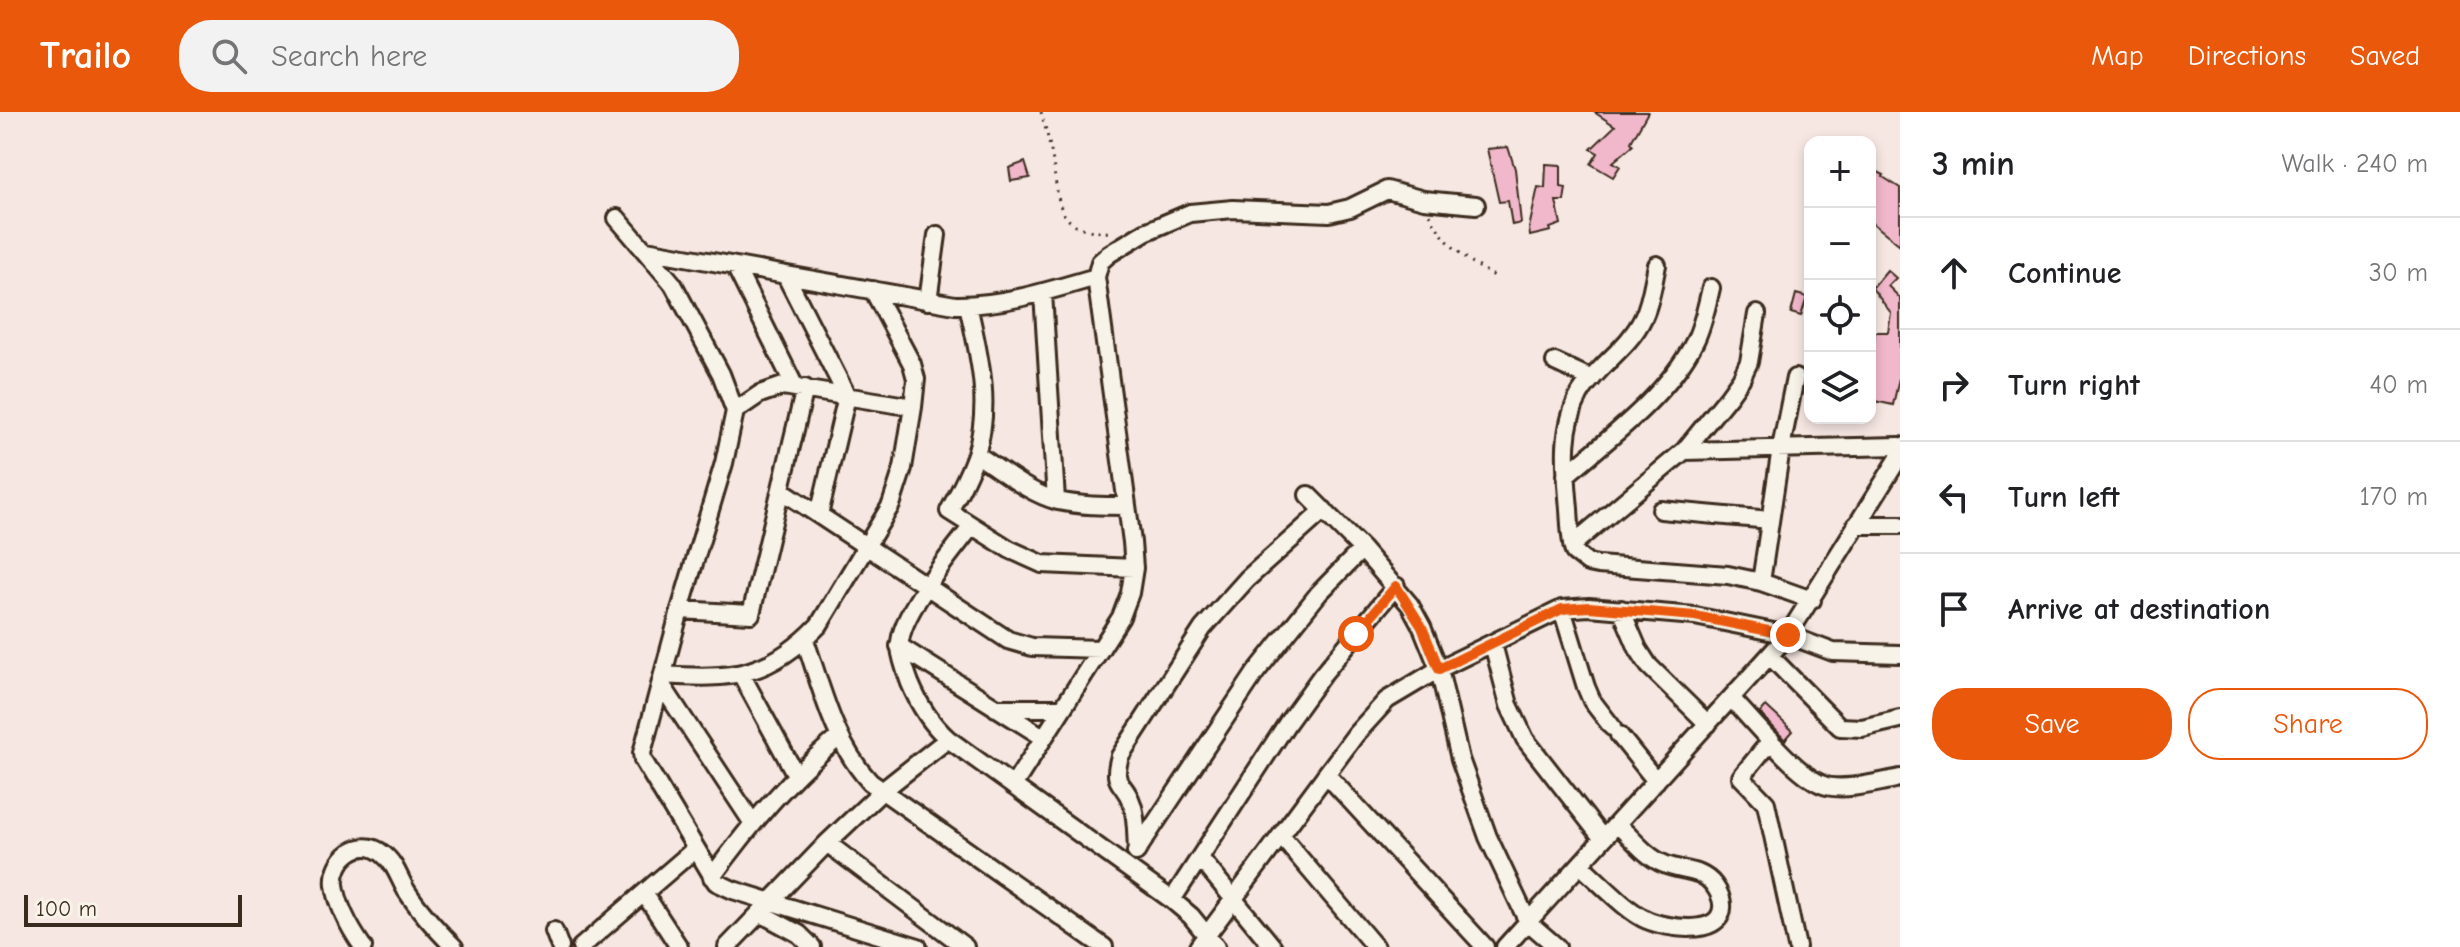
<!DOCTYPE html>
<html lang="en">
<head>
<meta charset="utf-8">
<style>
  body { margin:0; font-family:"Comic Neue",sans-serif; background:#f2f2f2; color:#202124 }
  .controls { position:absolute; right:24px; top:24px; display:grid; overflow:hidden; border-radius:16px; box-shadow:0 4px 12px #0003 }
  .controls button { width:72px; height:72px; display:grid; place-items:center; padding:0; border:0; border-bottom:2px solid #e0e0e0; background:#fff; color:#202124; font:40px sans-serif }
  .scale { position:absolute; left:24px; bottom:20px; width:218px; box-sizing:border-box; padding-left:8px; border:4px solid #3b2a1e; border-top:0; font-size:22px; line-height:28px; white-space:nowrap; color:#3b2a1e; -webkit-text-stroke:6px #f7f3e8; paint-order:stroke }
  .stop { position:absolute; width:24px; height:24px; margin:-18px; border:6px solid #ea580c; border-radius:50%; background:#fff }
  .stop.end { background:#ea580c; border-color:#fff; box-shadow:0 2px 8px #0008 }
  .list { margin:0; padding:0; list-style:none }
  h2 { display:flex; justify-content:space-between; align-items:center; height:104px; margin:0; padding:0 32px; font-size:34px }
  h2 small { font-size:26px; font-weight:400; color:#757577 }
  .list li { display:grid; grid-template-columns:52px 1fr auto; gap:24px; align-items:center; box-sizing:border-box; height:112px; padding:0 32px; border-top:2px solid #e0e0e0 }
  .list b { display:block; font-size:30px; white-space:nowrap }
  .list em { font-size:26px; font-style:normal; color:#757577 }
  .actions { display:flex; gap:16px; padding:24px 32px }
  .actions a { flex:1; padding:18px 0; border:2px solid #ea580c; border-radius:32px; text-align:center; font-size:28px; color:#ea580c }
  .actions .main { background:#ea580c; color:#fff }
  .icon { flex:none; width:44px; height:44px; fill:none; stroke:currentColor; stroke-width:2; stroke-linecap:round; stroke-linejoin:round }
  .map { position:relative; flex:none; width:1900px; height:835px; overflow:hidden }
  header { display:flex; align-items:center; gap:48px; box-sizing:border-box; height:112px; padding:0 40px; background:#ea580c; color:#fff }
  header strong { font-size:38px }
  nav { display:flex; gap:44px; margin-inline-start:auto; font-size:28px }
  .search { width:560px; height:72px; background:#f2f2f2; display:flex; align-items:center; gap:20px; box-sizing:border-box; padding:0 28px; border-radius:32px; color:#757577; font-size:30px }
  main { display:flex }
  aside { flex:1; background:#fff }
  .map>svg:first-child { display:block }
  .building { fill:#f1b8cb; stroke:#3b2a1e; stroke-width:2 }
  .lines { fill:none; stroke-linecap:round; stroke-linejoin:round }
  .minor-casing { stroke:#3b2a1e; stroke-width:22 }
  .path { stroke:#3b2a1e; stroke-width:3; stroke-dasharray:2 6; stroke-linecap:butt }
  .minor { stroke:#f7f3e8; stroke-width:16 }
  .route { stroke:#ea580c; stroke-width:10 }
</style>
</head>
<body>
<header>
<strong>Trailo</strong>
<div class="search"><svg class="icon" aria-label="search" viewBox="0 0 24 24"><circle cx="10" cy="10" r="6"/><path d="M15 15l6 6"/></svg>Search here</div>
<nav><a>Map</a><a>Directions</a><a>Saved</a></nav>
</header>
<main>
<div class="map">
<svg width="1900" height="835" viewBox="0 0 1900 835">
  <rect width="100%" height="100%" fill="#f6e7e2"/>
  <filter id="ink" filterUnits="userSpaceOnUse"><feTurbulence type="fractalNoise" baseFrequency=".0125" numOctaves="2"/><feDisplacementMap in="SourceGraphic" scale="16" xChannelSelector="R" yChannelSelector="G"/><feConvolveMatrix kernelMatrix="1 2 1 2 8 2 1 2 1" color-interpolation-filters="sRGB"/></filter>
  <g filter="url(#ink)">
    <!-- building -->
    <path class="building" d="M1594,0H1648L1631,30L1633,33L1613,50L1620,54L1613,65L1591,52L1598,41L1591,37L1615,14Z
      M1508,35L1515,57L1521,111L1512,113L1508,89L1499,90L1487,37Z
      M1025,50L1030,66L1011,69L1009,56Z
      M1546,52L1561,53V75L1566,76L1564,89H1556L1561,112L1550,116L1551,119L1530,124L1529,116L1538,75L1545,76Z
      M1870,56L1884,63L1883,65L1900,76V133L1870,109Z
      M1887,158L1896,166L1888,174L1900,186V262L1893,293L1870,288V261L1875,220H1888L1891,201L1872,176Z
      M1796,182L1807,185L1801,204L1791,201Z
      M1766,594L1793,619L1785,628L1760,601Z"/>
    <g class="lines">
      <defs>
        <path id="minor" d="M617,106L673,172L721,262L735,299L724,351L680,498L642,641L643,648L716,770L733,778L918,835
          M646,138L955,193C1002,194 1051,178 1096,165
          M1657,153C1653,171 1651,190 1643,206C1629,236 1597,254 1580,282C1560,317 1566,360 1569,397C1570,411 1570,427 1574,440L1588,451L1598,453L1728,463L1761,470L1812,488
          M735,154L795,275
          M786,164L847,284L819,403
          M1043,181L1056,388
          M928,189L937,123
          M968,193C979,243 992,292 976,342C969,362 959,381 949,399L1009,437L1042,452L1134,456
          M1555,250L1592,267
          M735,299L760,282L783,274L913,295
          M1684,339L1900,334
          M976,342C1001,358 1028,381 1058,389C1081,394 1104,394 1127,394
          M1566,363C1610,326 1669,281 1695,229C1703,213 1707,193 1711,176
          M781,378L1008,528L1032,535L1101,537
          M1308,383L1362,437L1410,493L1422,515L1439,557L1460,647L1488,725L1528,810L1557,835
          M1661,398L1770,408
          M1856,413H1900
          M972,414C953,439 897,505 900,535C901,547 906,560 910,571C919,593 930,611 948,627L1172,788L1191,804L1216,835
          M1572,433L1684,339L1728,285L1741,267L1749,250L1757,202
          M1761,470L1781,336L1795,266
          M1562,497L1586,575L1592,589L1612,615
          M1621,497L1638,537L1649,554L1708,612
          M680,498L751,502L805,276
          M805,528C822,577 834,631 870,670L1104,835
          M1493,532L1509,593L1525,627L1603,727
          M899,534L1043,625
          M1770,544L1840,615L1862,616L1900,607
          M741,562L796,663
          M663,563C732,568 769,565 819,513L891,393L903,356L913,295L916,267L912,252L873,178
          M661,572L752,710
          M1731,586C1752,608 1795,661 1821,672C1839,681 1881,670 1900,666
          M996,596H1062
          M1619,623L1656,669
          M1771,628L1741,665L1766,691L1797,835
          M1327,663L1485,835
          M1013,674L1121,505L1130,481L1134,456L1132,430L1096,165L1100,150L1109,142L1145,120L1190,101L1233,97L1329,101L1350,96L1387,78L1424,88L1476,93
          M1282,725L1375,835
          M827,731L965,835
          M1137,739C1136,724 1137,706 1132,692C1124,667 1111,676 1120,644L1203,516L1247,467L1324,398
          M1136,740L1256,560L1319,481L1362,437
          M1200,746L1273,835
          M1580,753C1598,768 1627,800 1647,808C1665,816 1720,825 1722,796C1723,788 1719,780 1714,773C1701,756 1682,760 1664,752C1646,745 1631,725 1617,712
          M712,765C751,712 788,667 839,625
          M644,781L679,835
          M1172,788L1288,610L1322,563L1396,474
          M760,801L799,822L812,835
          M554,819L560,835
          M363,835C351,818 338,794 335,773C332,747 361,723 383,742C395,751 399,766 406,778C420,800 436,817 454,835
          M581,835L695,737
          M727,835L827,731L881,680L948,627
          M1198,835L1356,622L1387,588L1439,557L1562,497L1589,495L1695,504L1788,523L1833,540L1900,542
          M1505,835L1788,523L1900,344"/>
      </defs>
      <!-- minor casing -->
      <use href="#minor" class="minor-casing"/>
      <!-- path -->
      <path class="path" d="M1041,0C1045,14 1049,29 1052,44C1055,60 1056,93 1066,105C1076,118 1099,121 1113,120
        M1430,102C1443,132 1470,151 1498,166"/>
      <!-- minor -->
      <use href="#minor" class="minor"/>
    </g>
  </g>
  <g class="lines" filter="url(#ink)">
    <!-- route -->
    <path class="route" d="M1356,522L1396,474L1422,515L1439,557L1562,497L1589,495L1695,504L1788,523"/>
  </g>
</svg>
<div class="controls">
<button>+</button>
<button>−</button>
<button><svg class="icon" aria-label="locate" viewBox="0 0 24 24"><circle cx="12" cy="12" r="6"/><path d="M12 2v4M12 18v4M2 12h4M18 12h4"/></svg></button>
<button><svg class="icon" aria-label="layers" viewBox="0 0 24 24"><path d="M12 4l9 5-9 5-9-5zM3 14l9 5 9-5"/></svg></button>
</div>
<div class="scale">100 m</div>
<div class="stop" style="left:1356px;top:522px"></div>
<div class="stop end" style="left:1788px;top:523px"></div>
</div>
<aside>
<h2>3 min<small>Walk · 240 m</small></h2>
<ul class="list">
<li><svg class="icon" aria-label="ahead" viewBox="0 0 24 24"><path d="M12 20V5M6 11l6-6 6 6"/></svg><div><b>Continue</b></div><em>30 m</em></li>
<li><svg class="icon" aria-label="right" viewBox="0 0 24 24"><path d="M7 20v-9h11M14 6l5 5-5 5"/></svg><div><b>Turn right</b></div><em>40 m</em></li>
<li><svg class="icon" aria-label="left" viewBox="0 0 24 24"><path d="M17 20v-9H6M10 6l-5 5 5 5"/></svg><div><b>Turn left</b></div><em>170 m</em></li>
<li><svg class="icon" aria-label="arrive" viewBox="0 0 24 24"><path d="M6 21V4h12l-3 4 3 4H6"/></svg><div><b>Arrive at destination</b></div></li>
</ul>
<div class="actions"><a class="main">Save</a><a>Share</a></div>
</aside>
</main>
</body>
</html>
